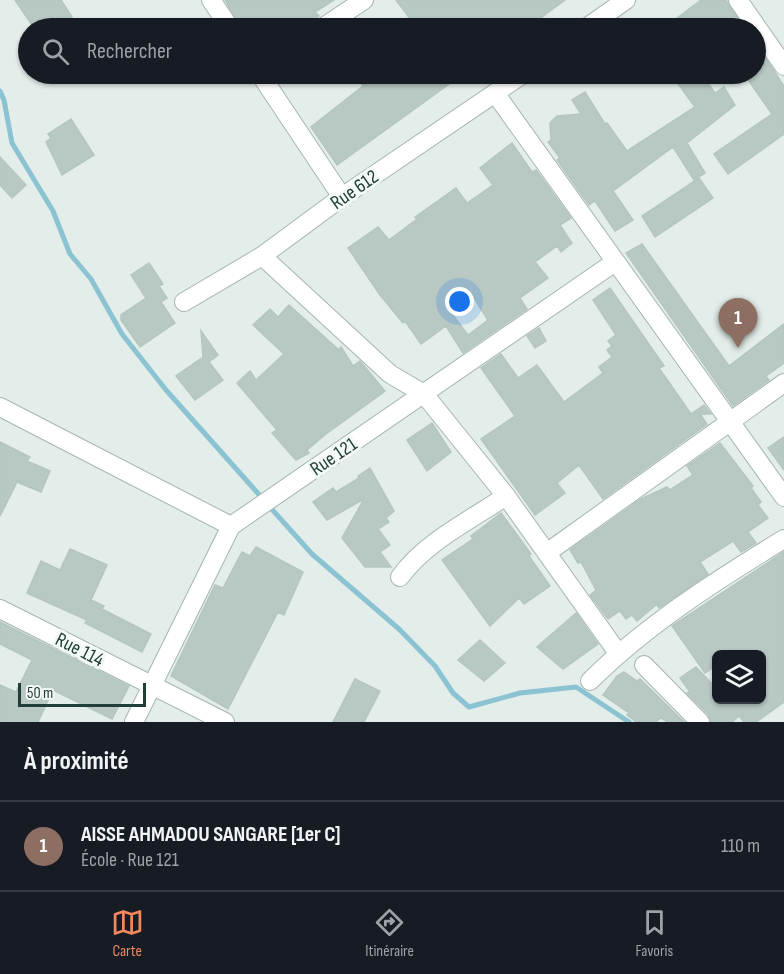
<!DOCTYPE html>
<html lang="fr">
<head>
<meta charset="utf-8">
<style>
  body { margin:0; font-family:"Sofia Sans Condensed",sans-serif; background:#20242c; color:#f1f3f6 }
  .controls { position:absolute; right:18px; bottom:18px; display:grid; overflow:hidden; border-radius:9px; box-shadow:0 2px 4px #0004 }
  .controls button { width:54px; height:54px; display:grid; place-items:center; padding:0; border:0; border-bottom:2px solid #363941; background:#171b24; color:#f1f3f6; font:30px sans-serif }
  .scale { position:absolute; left:18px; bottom:15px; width:128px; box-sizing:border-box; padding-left:6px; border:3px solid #223e38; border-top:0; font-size:16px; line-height:21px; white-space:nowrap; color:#223e38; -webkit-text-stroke:4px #f3f9f6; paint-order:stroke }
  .you { position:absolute; left:460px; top:302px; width:21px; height:21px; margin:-15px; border:4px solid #fff; border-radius:50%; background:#1a73e8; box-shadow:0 0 0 9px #1a73e833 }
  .badge { display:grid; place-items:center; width:39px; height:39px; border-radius:50%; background:#f2885c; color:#fff; font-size:20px; font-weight:700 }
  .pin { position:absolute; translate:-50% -50px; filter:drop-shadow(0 2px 3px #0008) }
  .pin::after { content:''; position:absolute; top:32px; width:21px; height:18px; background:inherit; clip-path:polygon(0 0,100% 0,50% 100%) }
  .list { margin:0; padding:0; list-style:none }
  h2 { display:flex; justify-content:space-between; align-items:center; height:78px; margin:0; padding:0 24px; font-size:26px }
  h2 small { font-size:20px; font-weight:400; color:#9ea1a6 }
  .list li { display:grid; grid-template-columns:39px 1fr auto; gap:18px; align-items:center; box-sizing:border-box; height:90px; padding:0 24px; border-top:2px solid #363941 }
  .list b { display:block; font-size:22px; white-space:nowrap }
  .list p { margin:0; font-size:20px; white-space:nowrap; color:#9ea1a6 }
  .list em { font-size:20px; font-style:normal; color:#9ea1a6 }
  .icon { flex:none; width:33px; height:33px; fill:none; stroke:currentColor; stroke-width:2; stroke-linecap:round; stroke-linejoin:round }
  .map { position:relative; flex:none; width:784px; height:722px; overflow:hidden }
  .search { position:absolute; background:#171b24; box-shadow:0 2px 4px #0004; left:18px; right:18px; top:18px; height:66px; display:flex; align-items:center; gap:15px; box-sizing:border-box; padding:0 21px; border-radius:33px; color:#9ea1a6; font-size:22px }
  .sheet { height:168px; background:#171b24 }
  nav { display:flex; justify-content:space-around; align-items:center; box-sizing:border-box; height:84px; border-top:2px solid #363941; background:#171b24; font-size:16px; color:#9ea1a6 }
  nav a { display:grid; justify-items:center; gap:3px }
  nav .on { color:#f2885c }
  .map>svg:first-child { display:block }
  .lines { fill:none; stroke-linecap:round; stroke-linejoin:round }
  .stream { stroke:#8bc3d2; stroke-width:5 }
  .building { fill:#b8c8c2; stroke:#b5c6c0; stroke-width:1.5; fill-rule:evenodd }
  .minor-casing { stroke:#a5b5b0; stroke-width:20 }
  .minor { stroke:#fff; stroke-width:18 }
  .labels { text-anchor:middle; stroke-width:6; stroke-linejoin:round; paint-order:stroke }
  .street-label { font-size:20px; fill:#223e38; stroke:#f3f9f6 }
</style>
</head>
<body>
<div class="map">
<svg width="784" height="722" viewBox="0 0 784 722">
  <rect width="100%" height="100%" fill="#e3ede9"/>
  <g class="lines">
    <!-- stream -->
    <path class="stream" d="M0,91L4,100L12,143L53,211L70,254L91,279L122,334L166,390L263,499
      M269,506L312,554L399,629L435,666L453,693L469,707L520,693L576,687L629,722"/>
  </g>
  <!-- building -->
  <path class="building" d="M15,0H61L72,17L56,28H34Z
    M225,0H334L315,12L319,16L302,28H241Z
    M396,0H565L527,28H510L506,22L498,28H417Z
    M701,0H726L744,28H664Z
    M756,58L766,59L784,86V134L728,174L714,154L772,114L744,74H756Z
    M355,74H463L337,165L311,127L363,86Z
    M671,74H701L715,93L724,87L735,105L687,143L705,173L694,180L673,147L613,191L633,220L615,231L595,201L589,205L557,160L560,158L548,142L551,140L550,123L557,116L581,114L572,100L585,92L605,124L607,123L627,151L695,107Z
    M71,119L94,155L62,175L46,142L51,138L48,134Z
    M512,143L532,172L536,170L571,218L560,225L572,243L561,252L557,246L535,262L548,278L520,298L527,309L463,353L446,326L421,344L405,321L403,323L380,295L348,248L378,227L389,240L417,219L415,217L456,188L467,203L493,185L480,168ZM471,293L488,320L468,335L449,310Z
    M0,157L26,185L12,198L0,185Z
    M699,178L713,198L655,237L642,216Z
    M642,244L729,366L784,324V363L766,376L769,380L733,406L626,253Z
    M149,263L163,284L159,286L167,298L161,302L175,323L140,347L121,320V315L146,298L131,275Z
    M610,288L664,366L659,368L691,414L704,405L711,414H700L707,424L603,499L579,465L557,483L565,493L535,515L481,439L515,416L481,368L501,354L518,378L537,365L564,402L603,373L599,367L612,357L607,350L612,346L608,341L616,335L593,300Z
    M289,305L339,350L341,347L353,366L360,361L385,391L326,434L307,450L309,453L296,460L272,433L277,430L237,383L250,371L256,380L284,354L253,325L270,309L278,317Z
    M539,328L546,341L535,348L527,336Z
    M201,331L218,355L209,362L223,380L195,400L176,376L203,357Z
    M432,423L451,452L427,471L407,440Z
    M784,437V470L768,448Z
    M0,442L30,457L27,461L50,471L41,492L17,482L0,516Z
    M720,443L753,486L751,488L761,502L758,505L768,518L748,532L756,543L741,552L733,541L700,562L708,574L659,608L657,604L637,621L632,615L626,619L620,611L608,619L590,595L596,590L581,562L578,563L570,550L641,499L667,487L670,490L693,475L687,466Z
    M370,468L394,511L386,518L389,522L378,529L390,545L380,552L391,567H365L342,538L364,499L327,520L313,502L333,488L336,492L359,478L358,476Z
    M501,513L531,554L529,556L550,586L524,604L519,598L490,626L442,560L473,539L471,536Z
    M256,547L303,572L284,615L278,612L228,709L171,676L215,585L223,588L242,552L250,556Z
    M70,549L107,565L91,600L104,606L102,609L151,634L142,652L85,623L87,620L27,593L41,561L60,570Z
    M784,552V702L756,722H744L739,716L732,722H711L708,714L687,693L690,692L680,678L696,667L717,689V699H762V654H717V665L705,673L672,626Z
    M576,613L598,644L563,669L537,647Z
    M0,622L129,686L112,719L53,690L38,722H0V685L16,692L32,660L0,644Z
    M480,640L505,663L484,681L458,660Z
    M624,672L637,681L640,679L684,722H668L661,718L656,722H636L627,715L629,713L603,695L617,676Z
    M355,679L380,691L364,722H333Z"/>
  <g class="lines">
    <defs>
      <path id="minor" d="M211,0L230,28
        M738,0L784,66
        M322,28L364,0
        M586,28L626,0
        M260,74L342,197
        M495,93L784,497
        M262,256L390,374L424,394L506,496L618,653
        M184,302L262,256L342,197L523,74
        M0,407L231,526
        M548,552L784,383
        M400,577C425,542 471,520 506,496
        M0,609L225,722
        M644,665L700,722
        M590,681C646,625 717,580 784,539
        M134,722L231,526L615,262"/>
    </defs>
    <!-- minor casing -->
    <use href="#minor" class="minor-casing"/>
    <!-- minor -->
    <use href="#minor" class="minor"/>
  </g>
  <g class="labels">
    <!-- street labels -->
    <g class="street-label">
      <text transform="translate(354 189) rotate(-35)" y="7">Rue 612</text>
      <text transform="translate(333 456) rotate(-34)" y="7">Rue 121</text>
      <text transform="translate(80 649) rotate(27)" y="7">Rue 114</text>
    </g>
  </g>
</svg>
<div class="controls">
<button><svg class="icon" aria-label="layers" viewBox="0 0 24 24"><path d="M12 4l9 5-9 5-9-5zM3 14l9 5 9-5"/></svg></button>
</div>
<div class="scale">50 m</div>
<div class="you"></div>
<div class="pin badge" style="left:738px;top:348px;background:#8d6e63">1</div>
<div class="search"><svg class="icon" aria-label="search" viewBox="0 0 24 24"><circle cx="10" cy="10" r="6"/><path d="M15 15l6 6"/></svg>Rechercher</div>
</div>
<section class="sheet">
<h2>À proximité<small></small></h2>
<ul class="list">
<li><span class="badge" style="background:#8d6e63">1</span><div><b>AISSE AHMADOU SANGARE [1er C]</b><p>École · Rue 121</p></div><em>110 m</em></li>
</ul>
</section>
<nav>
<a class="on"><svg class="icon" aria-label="map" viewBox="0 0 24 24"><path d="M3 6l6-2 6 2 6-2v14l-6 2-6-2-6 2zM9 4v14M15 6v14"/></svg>Carte</a>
<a><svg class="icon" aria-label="directions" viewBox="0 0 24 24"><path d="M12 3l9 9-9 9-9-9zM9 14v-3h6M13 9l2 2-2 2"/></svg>Itinéraire</a>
<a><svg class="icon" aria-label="saved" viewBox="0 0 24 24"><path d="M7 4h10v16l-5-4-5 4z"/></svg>Favoris</a>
</nav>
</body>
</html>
